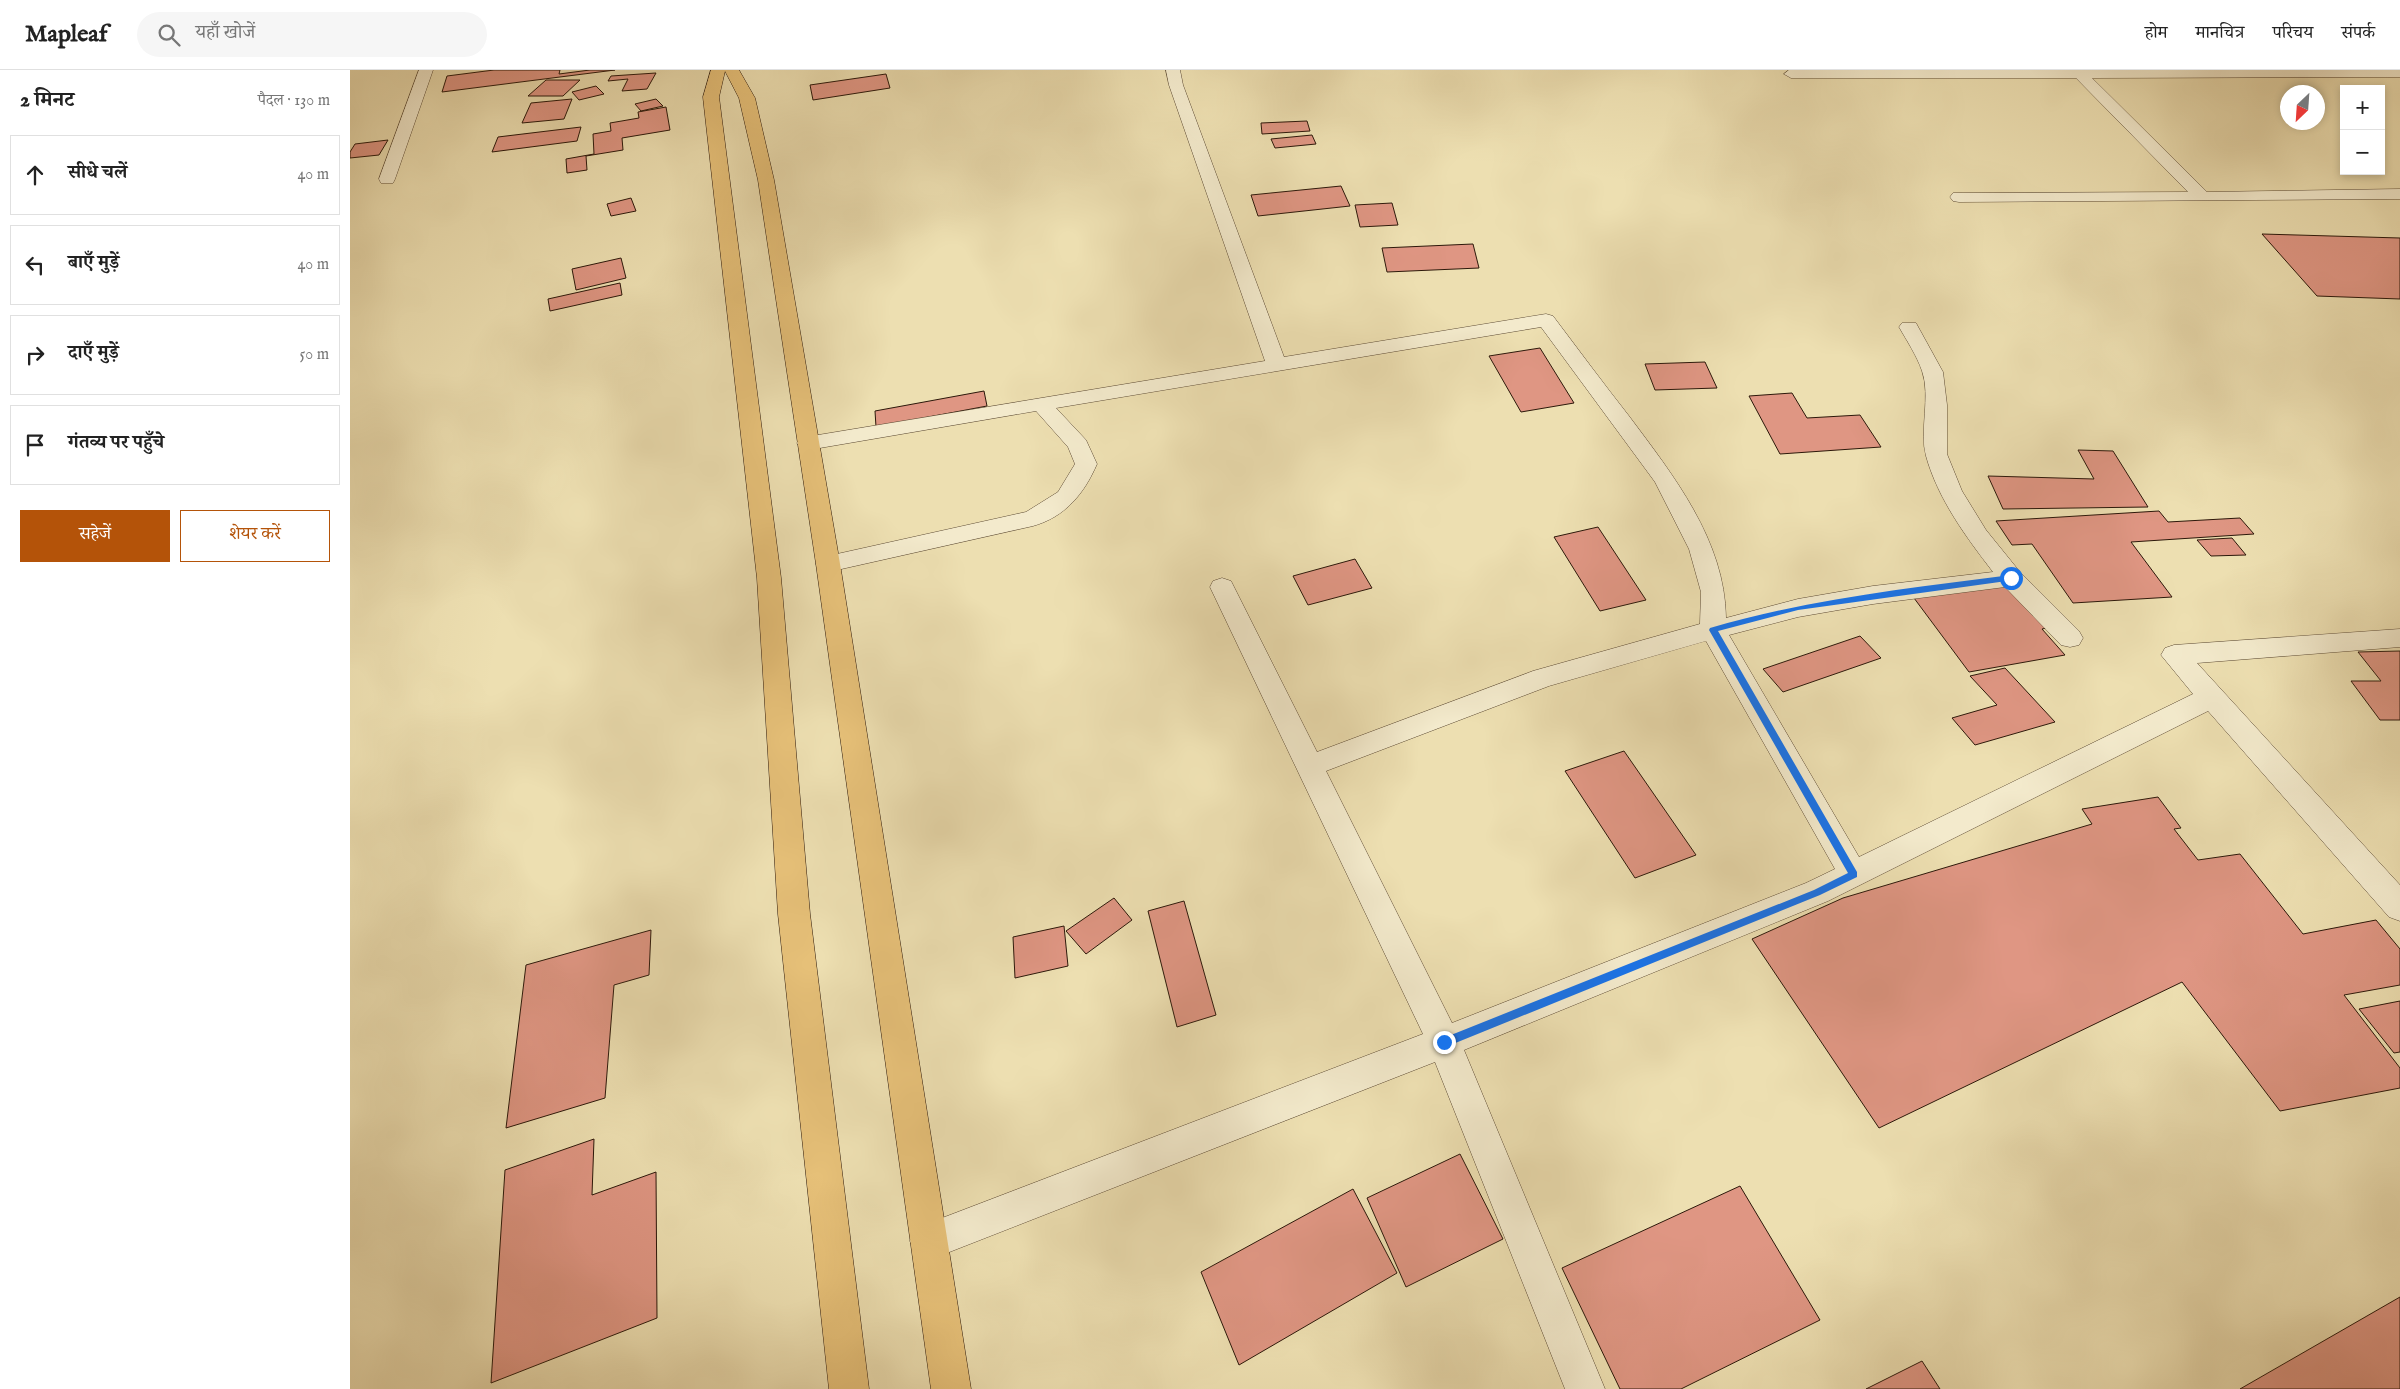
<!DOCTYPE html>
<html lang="hi">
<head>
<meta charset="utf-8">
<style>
  body { margin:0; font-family:"IM FELL English","Noto Serif Devanagari",serif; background:#f6f6f6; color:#222 }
  .controls { position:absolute; right:15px; top:15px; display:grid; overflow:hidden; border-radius:0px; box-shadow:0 2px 8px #0003 }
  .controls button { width:45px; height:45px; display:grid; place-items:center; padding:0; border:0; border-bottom:1px solid #e0e0e0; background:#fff; color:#222; font:25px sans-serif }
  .compass { position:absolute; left:1930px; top:15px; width:45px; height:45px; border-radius:50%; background:#fff; box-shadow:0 2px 8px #0003; rotate:205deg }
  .stop { position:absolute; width:15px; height:15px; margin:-11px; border:4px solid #1a73e8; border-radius:50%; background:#fff }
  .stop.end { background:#1a73e8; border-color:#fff; box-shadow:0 1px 5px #0008 }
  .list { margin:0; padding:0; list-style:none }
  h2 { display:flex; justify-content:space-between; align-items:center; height:65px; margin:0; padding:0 20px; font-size:21px }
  h2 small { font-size:16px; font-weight:400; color:#767676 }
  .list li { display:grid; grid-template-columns:32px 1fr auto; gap:15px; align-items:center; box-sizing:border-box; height:80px; margin:0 10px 10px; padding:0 10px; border:1px solid #e0e0e0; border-radius:0px }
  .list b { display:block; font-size:19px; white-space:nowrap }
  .list em { font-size:16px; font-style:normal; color:#767676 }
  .actions { display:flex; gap:10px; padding:15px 20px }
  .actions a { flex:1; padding:11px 0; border:1px solid #b45309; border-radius:0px; text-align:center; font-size:18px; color:#b45309 }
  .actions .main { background:#b45309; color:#fff }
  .icon { flex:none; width:28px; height:28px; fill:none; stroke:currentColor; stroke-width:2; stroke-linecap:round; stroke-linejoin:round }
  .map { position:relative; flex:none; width:2050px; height:1319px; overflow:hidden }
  header { display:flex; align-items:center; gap:30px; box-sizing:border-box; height:70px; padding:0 25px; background:#fff; border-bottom:1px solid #e0e0e0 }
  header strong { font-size:24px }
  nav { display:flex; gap:28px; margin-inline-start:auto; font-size:18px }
  .search { width:350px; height:45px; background:#f6f6f6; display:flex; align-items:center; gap:12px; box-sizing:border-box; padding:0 18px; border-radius:28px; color:#767676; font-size:19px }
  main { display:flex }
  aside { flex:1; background:#fff }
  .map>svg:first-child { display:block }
  .building { fill:#df9683; stroke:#2c180a }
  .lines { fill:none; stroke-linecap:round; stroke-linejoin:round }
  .minor-casing { stroke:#5c4a34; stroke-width:1 }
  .major-casing { stroke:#2c180a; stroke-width:1 }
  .minor { fill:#f3eacc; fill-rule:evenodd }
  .major { fill:#e6c078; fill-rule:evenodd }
  .route { fill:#1a73e8 }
</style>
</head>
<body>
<header>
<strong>Mapleaf</strong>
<div class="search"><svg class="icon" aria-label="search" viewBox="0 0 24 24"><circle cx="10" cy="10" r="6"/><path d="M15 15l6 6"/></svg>यहाँ खोजें</div>
<nav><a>होम</a><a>मानचित्र</a><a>परिचय</a><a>संपर्क</a></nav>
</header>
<main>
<aside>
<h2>2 मिनट<small>पैदल · 130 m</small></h2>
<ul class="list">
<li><svg class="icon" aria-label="ahead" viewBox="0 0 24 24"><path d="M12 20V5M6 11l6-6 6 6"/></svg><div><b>सीधे चलें</b></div><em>40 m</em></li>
<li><svg class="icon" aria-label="left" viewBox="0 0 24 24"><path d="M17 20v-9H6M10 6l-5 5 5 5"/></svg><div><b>बाएँ मुड़ें</b></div><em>40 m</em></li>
<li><svg class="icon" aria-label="right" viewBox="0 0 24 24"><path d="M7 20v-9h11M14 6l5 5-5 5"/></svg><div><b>दाएँ मुड़ें</b></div><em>50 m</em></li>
<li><svg class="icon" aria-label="arrive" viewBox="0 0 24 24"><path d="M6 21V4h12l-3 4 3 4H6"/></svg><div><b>गंतव्य पर पहुँचे</b></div></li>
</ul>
<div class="actions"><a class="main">सहेजें</a><a>शेयर करें</a></div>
</aside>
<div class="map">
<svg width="2050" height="1319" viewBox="0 0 2050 1319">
  <rect width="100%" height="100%" fill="#eddfb1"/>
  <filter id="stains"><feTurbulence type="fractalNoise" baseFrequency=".004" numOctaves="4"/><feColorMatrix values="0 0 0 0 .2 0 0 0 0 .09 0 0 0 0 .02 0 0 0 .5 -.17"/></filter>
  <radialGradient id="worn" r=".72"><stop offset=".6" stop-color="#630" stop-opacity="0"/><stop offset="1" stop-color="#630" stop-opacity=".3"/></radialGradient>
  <!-- building -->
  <path class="building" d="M144,0H210L209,4L240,0H265L92,22L97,6Z
    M306,3L297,19L272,21L278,9L258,11L261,6Z
    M536,4L540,18L463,30L460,15Z
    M196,10H230L213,26H178Z
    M246,16L254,24L229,30L222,22Z
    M222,29L214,49L172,53L181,33Z
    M306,29L313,36L291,41L285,34Z
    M316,37L320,60L272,68L273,80L236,86L237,100L217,103L216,89L244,84L243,64L261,61L260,53L289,48L288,42Z
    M957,51L960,61L912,64L911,53Z
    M231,57L227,71L142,82L148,67Z
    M962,65L966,74L925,78L921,69Z
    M38,70L29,85L0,88V82L5,74Z
    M991,116L1000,136L908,146L901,125Z
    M281,128L286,141L261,146L257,134Z
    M1042,133L1048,155L1010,157L1005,135Z
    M1912,164L2050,168V229L1967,226Z
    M1123,174L1129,198L1037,202L1032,178Z
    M271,188L276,208L226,220L222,199Z
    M270,213L272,225L200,241L198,229Z
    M1190,278L1224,333L1171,342L1139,286Z
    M1355,292L1367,318L1305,320L1295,294Z
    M634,321L637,336L526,357L525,341Z
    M1442,323L1457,348L1510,345L1531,377L1430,384L1399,326Z
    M1728,380L1763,381L1798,437L1653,439L1638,406L1744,409Z
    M1809,441L1818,452L1890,448L1904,464L1781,472L1822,527L1723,533L1682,474L1662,475L1646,451Z
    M1248,457L1296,530L1250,541L1204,467Z
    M1882,468L1896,485L1861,486L1847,470Z
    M1005,489L1022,518L958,535L943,506Z
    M1657,511L1697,558L1692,559L1715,585L1619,602L1561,524Z
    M1510,566L1531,588L1433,622L1413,599Z
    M2050,581V650H2030L2001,611H2031L2008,582Z
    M1655,598L1705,652L1625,675L1602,648L1647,635L1620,606Z
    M1274,681L1346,785L1285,808L1215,701Z
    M1808,727L1831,758L1824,759L1848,790L1890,784L1953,864L2026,850L2050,879V915L1994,925L2050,998V1018L1930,1041L1832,912L1529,1058L1402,869L1493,828L1742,754L1732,739Z
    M764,828L782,850L736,884L716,861Z
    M834,831L866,945L827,957L798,841Z
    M714,856L718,896L665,908L663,867Z
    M301,860L299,905L264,915L255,1028L156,1058L176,895Z
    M2050,931V982L2044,983L2009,939Z
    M244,1069L242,1125L306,1102L307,1248L141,1313L155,1100Z
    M1110,1084L1153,1169L1056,1217L1017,1128Z
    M1390,1116L1470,1250L1331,1319H1270L1212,1198Z
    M1003,1119L1047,1203L889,1295L851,1202Z
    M2050,1227V1319H1890Z
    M1572,1291L1590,1319H1516Z"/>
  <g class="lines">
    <defs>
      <path id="minor" d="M69,0H83L45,109L43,113H31L29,109Z
        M816,0H830L833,15L934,287L1196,244L1203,246C1228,279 1253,313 1279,346C1323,405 1375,470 1376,548L1448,529L1523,516L1643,502C1616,467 1588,429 1576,386C1569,362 1581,326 1572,301C1567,286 1557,271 1549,257L1552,253H1566L1593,302L1597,335V384L1612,421L1636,460L1670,502L1729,561L1733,568L1729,575L1720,577L1711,575L1655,517L1523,534L1448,547L1379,565L1509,787L1843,624L1811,585L1815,578L1824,575L2050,559V577L1847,593L2050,815V851L2039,847L1858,641L1478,831L1114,980L1255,1319H1215L1085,992L579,1190L566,1184L560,1171L566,1158L1073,964L860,517L863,511L872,508L881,511L967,682L1183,601L1350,554L1351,522L1339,479L1305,412L1191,257L706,338L736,370L747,394C734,424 715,447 683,456L478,502L469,500L466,494L469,488L676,442L708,422L725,394L718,377L686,341L458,380L450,378L447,373L450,368L915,291L819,15ZM1356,571L1485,799L1456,813L1102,953L976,701L1199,616Z
        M1439,0H2050V7L1742,8L1857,122L2050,119V129L1609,132L1603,131L1600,127L1603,123L1838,122L1726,8H1441L1434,4Z"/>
      <path id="major" d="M361,0H389L405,28L424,110L490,494L621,1319H581L466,494L408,110L389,28L375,1L369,27L431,508L460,844L519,1319H479L428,844L407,508L353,27Z"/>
    </defs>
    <!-- minor casing -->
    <use href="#minor" class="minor-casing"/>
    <!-- major casing -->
    <use href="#major" class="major-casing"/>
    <!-- minor -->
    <use href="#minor" class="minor"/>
    <!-- major -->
    <use href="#major" class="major"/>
  </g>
  <!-- route -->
  <path class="route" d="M1661,505L1665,508L1664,510L1448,540L1368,561L1507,802V807L1470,825L1098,976H1091V969L1464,820L1498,803L1359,560L1360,558C1459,529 1560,518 1661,505Z"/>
  <rect width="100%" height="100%" filter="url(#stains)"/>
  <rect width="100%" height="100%" fill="url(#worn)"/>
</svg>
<div class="controls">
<button>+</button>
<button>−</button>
</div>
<svg class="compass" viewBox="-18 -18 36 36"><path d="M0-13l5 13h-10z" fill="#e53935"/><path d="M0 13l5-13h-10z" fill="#767676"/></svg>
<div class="stop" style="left:1661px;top:508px"></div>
<div class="stop end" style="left:1094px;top:972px"></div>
</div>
</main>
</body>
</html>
